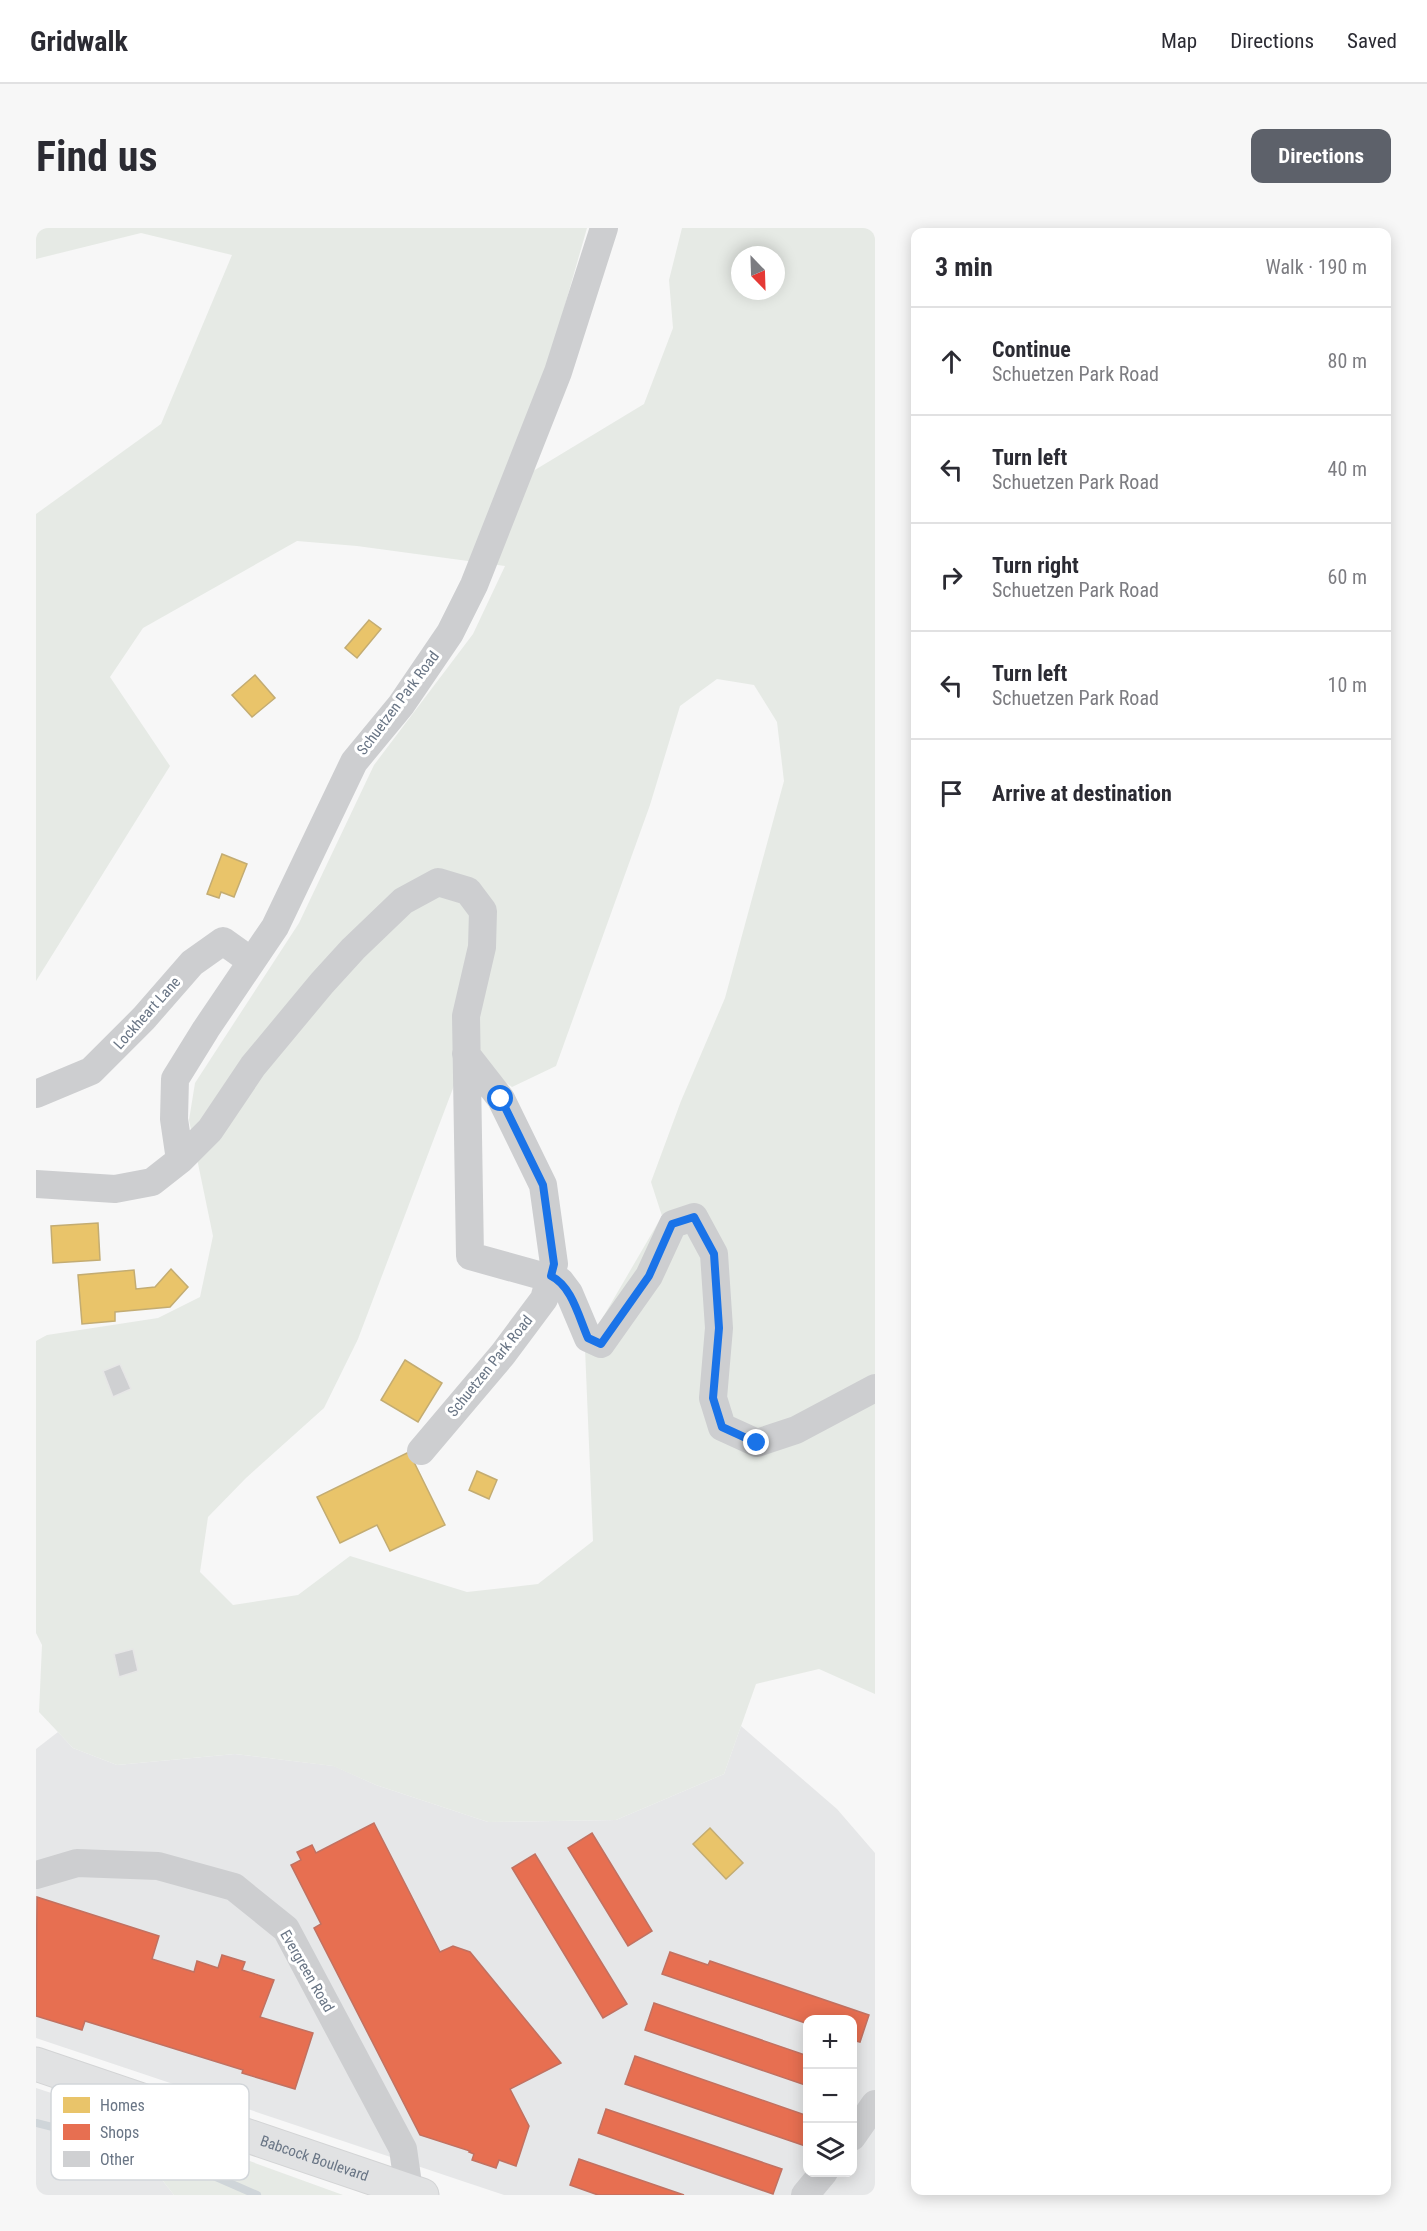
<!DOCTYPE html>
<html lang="en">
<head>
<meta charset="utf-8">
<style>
  body { margin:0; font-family:"Roboto Condensed",sans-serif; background:#f7f7f7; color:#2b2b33 }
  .controls { position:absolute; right:18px; bottom:18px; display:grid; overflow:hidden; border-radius:12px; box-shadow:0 3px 15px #0003 }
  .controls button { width:54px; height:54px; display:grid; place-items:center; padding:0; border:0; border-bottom:2px solid #e1e1e2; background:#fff; color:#2b2b33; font:30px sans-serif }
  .compass { position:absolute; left:695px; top:18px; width:54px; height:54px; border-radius:50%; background:#fff; box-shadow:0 3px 15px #0003; rotate:157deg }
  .stop { position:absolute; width:18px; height:18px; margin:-14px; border:4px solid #1a73e8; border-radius:50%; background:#fff }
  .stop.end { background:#1a73e8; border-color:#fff; box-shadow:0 2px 6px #0008 }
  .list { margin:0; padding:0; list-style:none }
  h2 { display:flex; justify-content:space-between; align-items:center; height:78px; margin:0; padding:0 24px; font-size:26px }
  h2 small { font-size:20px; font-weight:400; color:#7c7c81 }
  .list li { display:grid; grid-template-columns:39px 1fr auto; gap:18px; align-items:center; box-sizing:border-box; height:108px; padding:0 24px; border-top:2px solid #e1e1e2 }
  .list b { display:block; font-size:22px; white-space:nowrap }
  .list p { margin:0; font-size:20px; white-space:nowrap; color:#7c7c81 }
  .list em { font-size:20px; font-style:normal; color:#7c7c81 }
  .icon { flex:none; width:33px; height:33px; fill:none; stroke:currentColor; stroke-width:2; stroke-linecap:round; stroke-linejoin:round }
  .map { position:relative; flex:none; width:839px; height:1967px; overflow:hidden; border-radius:12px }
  header { display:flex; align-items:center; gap:36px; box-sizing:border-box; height:84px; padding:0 30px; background:#fff; border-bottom:2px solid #e1e1e2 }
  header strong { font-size:28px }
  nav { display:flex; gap:33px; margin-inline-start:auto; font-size:21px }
  .intro { display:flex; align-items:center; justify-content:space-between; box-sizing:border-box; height:144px; padding:0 36px }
  h1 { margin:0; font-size:42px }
  .button { padding:15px 27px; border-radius:12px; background:#5d616a; color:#fff; font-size:21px; font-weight:700 }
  main { display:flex; gap:36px; padding:0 36px }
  aside { flex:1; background:#fff; border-radius:12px; box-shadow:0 3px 15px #0003 }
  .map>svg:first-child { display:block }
  .built { fill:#e6e7e8; fill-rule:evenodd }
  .green { fill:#e6eae5; fill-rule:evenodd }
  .homes { fill:#e9c46a; stroke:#c3ac72; stroke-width:1.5 }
  .shops { fill:#e76f51; stroke:#c17161; stroke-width:1.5 }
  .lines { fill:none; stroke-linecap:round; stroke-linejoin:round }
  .stream { stroke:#cfd5d9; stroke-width:8 }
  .building { fill:#cfd0d2; stroke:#e6e6e6; stroke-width:1.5 }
  .major-casing { stroke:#d3d4d5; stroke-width:35 }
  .minor { stroke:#cdced0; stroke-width:28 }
  .major { stroke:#e1e2e3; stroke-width:33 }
  .route { stroke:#1a73e8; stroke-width:8 }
  .labels { text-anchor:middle; stroke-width:6; stroke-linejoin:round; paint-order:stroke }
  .street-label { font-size:15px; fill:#697585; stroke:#fff }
  .key { fill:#fff; stroke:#d2d6da; stroke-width:1.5 }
  .key-label { font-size:16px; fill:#697585 }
</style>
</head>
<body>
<header>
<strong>Gridwalk</strong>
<nav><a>Map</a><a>Directions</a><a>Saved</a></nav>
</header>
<div class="intro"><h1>Find us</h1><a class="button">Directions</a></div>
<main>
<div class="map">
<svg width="839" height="1967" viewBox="0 0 839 1967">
  <rect width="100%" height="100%" fill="#f7f7f7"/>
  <!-- built -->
  <path class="built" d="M705,1498L801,1581L839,1625V1967H468L0,1810V1521L22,1504L37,1520L81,1537L199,1526L298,1538L340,1557L452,1594L580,1592L688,1546ZM772,1792H816V1944H772Z
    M0,1860L120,1899L116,1939L138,1967H0Z"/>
  <!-- green -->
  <path class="green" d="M0,0H551L513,133L469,260L608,176L637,100L633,52L646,0H839V1466L783,1441L720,1456L688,1546L580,1592L452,1594L340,1557L297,1538L199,1526L81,1537L37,1520L3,1484L6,1417L0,1405V1113L11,1107L122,1090L164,1069L177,1008L153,892L159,855L263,695L338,537L437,406L469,338L321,318L261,313L107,400L74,449L134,538L0,753V286L125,196L196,27L105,5L0,31ZM704,27H740V63H704ZM681,451L718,457L741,494L748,553L689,770L645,873L615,954L626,988L549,1120L557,1313L502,1356L431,1364L314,1328L262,1367L197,1377L164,1344L172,1289L210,1250L288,1180L322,1111L430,826L476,859L520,838L614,577L644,478Z
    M120,1899L307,1967H138L116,1939Z"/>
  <!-- homes -->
  <path class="homes" d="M333,392L345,401L321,430L309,420Z
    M219,447L239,470L216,489L196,467Z
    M186,626L211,636L198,669L185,664L183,670L171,666Z
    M62,995L64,1032L17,1035L15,998Z
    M135,1041L152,1059L134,1079L79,1084V1093L46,1096L42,1047L98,1042L100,1061L119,1059Z
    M369,1132L406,1155L382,1194L345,1172Z
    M373,1224L409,1297L354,1323L341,1297L304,1315L281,1269Z
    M441,1243L461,1252L453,1271L433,1262Z
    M674,1600L707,1635L690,1651L657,1616Z"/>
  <!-- shops -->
  <path class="shops" d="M338,1595L404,1724L417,1718L434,1724L525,1835L474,1861L493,1898L480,1938L463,1932L460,1940L436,1932L438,1926L433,1924L434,1923L384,1907L278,1700L285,1696L255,1637L265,1632L261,1624L276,1617L280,1625Z
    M556,1605L616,1703L592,1718L532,1620Z
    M499,1626L591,1776L567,1790L476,1640Z
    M1,1669L123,1708L116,1731L158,1744L161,1733L182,1740L186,1727L209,1734L206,1742L238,1752L224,1789L277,1805L259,1861L206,1845L207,1842L49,1793L46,1802L0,1788Z
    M634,1724L672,1737L674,1733L833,1787L824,1814L816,1812V1792H772V1796L626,1746Z
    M618,1775L772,1828V1858L609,1802Z
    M599,1828L772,1888V1919L589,1856Z
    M570,1881L746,1941L737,1966L562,1905Z
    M543,1931L648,1967H562L534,1957Z"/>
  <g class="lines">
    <!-- stream -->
    <path class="stream" d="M0,1895L132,1928L221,1967"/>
  </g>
  <!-- building -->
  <path class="building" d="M84,1136L95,1161L77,1169L67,1143Z
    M97,1421L102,1443L83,1449L78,1426Z"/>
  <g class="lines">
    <defs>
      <g id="major">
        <path id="s1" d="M0,1836L386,1967"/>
      </g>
    </defs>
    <!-- major casing -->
    <use href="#major" class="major-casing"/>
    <!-- minor -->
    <path class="minor" d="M0,866L55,843L108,790L156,735L187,713L215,733
      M144,932L138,891L139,851L170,801L239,699L318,534L365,477L414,405L438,357L522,144L568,0
      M0,956L79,961L116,954L144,932L174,902L217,838L286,755L317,721L367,673L402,654L432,663L447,683L446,719L430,788L434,1028L524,1053L533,1065L552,1110L565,1116L613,1048L637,996L658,989L678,1026L683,1100L677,1170L686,1199L721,1215L760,1202L839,1160
      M385,1223L467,1126L508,1071L518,1036L507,957L465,871L430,826
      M0,1647L41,1635L122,1638L198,1659L250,1701L367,1921L373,1963
      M816,1909L839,1876
      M769,1967L788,1944"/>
    <!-- major -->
    <use href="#major" class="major"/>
  </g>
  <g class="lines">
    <!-- route -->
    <path class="route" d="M465,871L507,957L518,1036L515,1048C536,1058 543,1090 552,1110L565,1116L613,1048L636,996L658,989L678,1026L683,1100L677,1170L686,1199L721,1215"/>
  </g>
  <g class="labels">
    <!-- street labels -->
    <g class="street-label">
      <text transform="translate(362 475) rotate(-53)" y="5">Schuetzen Park Road</text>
      <text transform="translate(111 785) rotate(-48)" y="5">Lockheart Lane</text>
      <text transform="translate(454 1138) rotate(-51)" y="5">Schuetzen Park Road</text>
      <text transform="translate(271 1743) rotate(60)" y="5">Evergreen Road</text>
      <text dy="5" stroke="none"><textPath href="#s1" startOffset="294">Babcock Boulevard</textPath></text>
    </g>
  </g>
  <!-- legend -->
  <rect x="15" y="1856" width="198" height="96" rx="9" class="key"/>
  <rect x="27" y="1869" width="27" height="16" fill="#e9c46a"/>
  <rect x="27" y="1896" width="27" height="16" fill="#e76f51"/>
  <rect x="27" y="1923" width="27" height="16" fill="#cfd0d2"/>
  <g class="key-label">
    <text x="64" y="1883">Homes</text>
    <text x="64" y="1910">Shops</text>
    <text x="64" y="1937">Other</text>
  </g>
</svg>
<div class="controls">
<button>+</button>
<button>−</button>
<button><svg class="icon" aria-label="layers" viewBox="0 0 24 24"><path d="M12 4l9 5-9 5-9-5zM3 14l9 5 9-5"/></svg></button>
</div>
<svg class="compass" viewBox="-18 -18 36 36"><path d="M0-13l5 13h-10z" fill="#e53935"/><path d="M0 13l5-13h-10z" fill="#7c7c81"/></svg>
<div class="stop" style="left:465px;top:871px"></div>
<div class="stop end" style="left:721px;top:1215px"></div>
</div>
<aside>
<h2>3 min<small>Walk · 190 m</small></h2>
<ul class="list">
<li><svg class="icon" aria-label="ahead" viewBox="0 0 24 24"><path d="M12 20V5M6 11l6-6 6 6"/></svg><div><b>Continue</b><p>Schuetzen Park Road</p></div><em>80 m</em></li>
<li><svg class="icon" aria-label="left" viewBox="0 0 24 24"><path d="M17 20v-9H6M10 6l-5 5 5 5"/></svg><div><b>Turn left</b><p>Schuetzen Park Road</p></div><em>40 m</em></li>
<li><svg class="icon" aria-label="right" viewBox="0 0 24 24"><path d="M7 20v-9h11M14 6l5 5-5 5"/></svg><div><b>Turn right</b><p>Schuetzen Park Road</p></div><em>60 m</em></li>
<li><svg class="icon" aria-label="left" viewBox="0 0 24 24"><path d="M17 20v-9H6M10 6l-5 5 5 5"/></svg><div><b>Turn left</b><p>Schuetzen Park Road</p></div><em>10 m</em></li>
<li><svg class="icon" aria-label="arrive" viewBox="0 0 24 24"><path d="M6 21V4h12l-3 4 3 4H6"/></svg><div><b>Arrive at destination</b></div></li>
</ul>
</aside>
</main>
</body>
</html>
